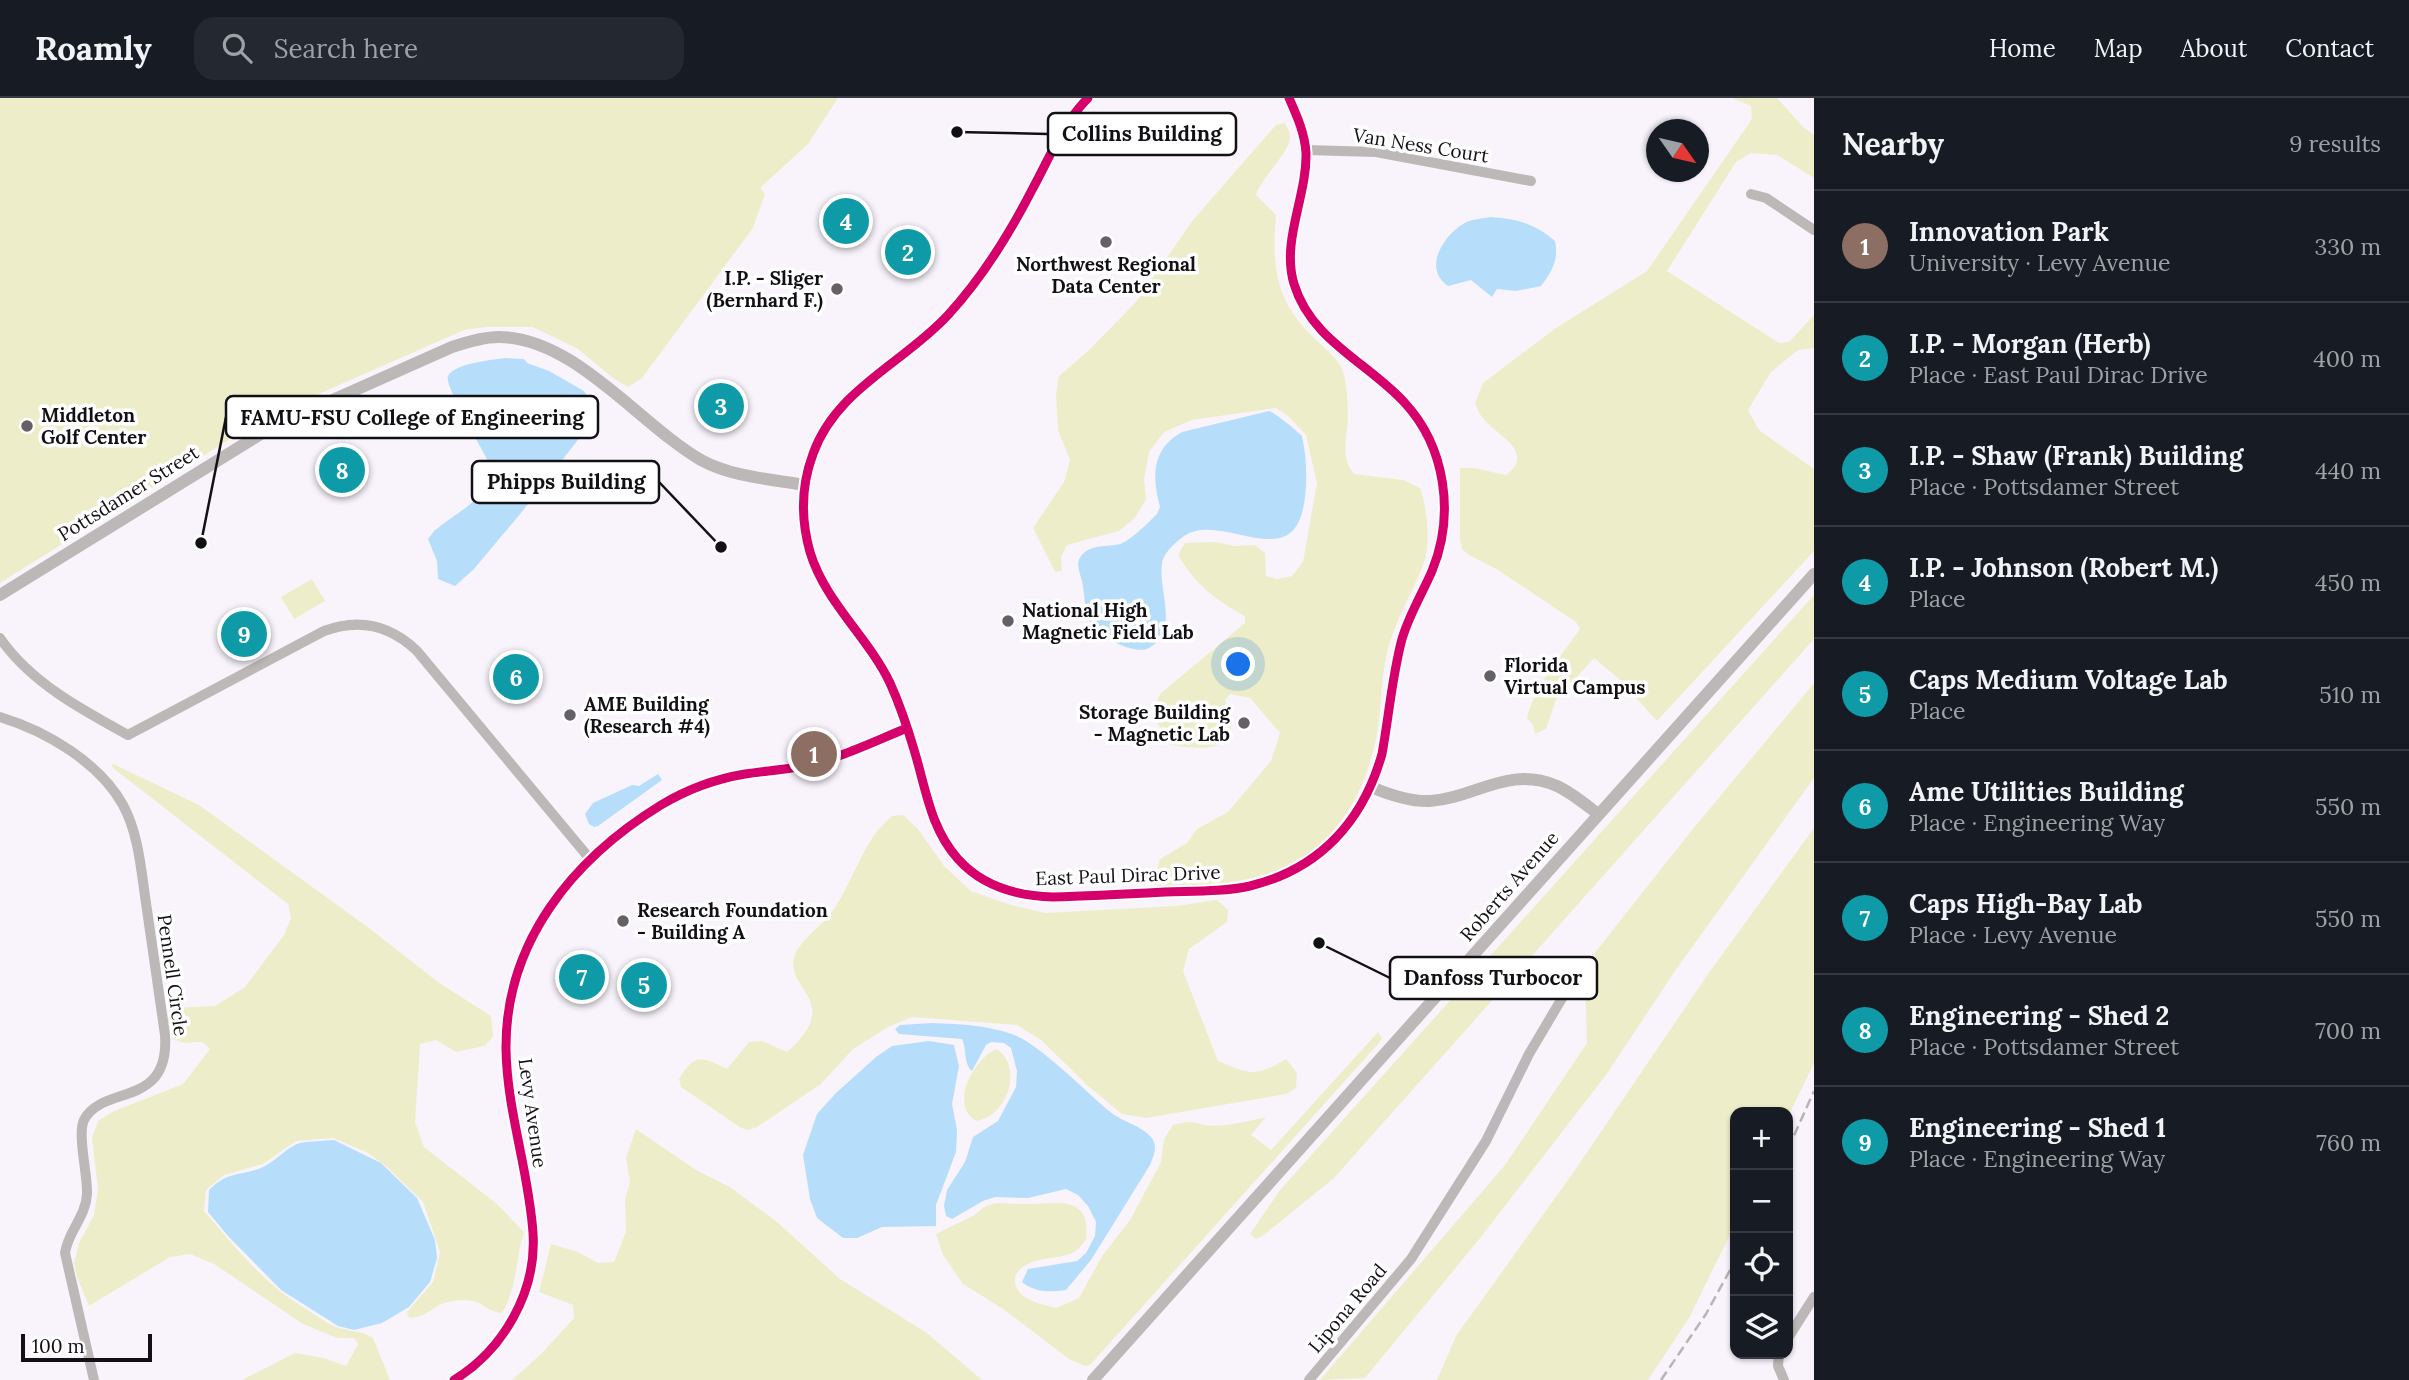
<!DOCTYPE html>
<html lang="en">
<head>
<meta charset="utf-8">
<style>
  body { margin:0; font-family:Lora,serif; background:#242831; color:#f1f3f6 }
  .controls { position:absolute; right:21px; bottom:21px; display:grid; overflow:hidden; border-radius:14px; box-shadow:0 2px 5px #0004 }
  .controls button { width:63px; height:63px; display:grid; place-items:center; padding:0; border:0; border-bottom:2px solid #363941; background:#171b24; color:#f1f3f6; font:35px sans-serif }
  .compass { position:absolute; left:1646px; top:21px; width:63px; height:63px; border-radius:50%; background:#171b24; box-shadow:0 2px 5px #0004; rotate:124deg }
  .scale { position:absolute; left:21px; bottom:18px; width:131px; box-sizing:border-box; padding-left:7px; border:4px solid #131015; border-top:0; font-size:19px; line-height:24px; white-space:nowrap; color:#131015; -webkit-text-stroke:5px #fff; paint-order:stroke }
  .you { position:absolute; left:1239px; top:567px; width:24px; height:24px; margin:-18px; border:5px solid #fff; border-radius:50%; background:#1a73e8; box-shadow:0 0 0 10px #1a73e833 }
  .badge { display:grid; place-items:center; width:46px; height:46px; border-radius:50%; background:#b2b1b5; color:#fff; font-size:23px; font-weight:700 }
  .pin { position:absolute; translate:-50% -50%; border:4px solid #fff; box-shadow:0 2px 7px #0006 }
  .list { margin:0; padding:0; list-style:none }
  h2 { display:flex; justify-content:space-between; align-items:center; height:91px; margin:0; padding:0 28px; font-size:30px }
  h2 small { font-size:23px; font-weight:400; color:#9ea1a6 }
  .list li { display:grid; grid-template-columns:46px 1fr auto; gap:21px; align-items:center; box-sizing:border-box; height:112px; padding:0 28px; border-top:2px solid #363941 }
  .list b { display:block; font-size:26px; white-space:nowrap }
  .list p { margin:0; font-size:23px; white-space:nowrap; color:#9ea1a6 }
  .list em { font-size:23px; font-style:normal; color:#9ea1a6 }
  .icon { flex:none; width:38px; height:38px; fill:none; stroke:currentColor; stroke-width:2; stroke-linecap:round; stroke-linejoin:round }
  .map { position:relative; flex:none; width:1814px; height:1282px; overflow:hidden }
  header { display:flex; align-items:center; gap:42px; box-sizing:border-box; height:98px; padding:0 35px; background:#171b24; border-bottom:2px solid #363941 }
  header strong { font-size:33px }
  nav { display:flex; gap:38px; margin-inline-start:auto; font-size:24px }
  .search { width:490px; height:63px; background:#242831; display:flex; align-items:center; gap:18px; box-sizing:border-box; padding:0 24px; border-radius:21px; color:#9ea1a6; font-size:26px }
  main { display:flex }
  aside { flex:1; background:#171b24 }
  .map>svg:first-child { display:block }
  .green { fill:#edeec9 }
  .water { fill:#b6defa }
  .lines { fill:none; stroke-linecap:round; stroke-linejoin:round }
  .minor { stroke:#bcb8b8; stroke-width:10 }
  .tertiary { stroke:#bcb8b8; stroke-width:12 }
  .rail { stroke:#b8b4b6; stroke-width:2.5; stroke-dasharray:10 5; stroke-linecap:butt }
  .cycleway-casing { stroke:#fff; stroke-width:13 }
  .cycleway { stroke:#d6006c; stroke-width:9 }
  .poi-dot { fill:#646066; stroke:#fff; stroke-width:2.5 }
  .labels { text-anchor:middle; stroke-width:7; stroke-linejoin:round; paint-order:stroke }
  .street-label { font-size:19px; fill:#131015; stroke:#fff }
  .poi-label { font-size:19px; font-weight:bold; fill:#131015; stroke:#fff; text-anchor:start }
  .leader { fill:none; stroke:#131015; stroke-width:2.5 }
  .callout-dot { fill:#131015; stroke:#fff; stroke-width:2.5 }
  .callout { fill:#fff; stroke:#131015; stroke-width:2.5 }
  .callout-label { font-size:21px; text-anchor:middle; font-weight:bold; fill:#131015 }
</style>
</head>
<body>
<header>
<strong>Roamly</strong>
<div class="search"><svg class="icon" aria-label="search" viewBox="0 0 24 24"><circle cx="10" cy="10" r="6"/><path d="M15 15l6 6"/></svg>Search here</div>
<nav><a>Home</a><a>Map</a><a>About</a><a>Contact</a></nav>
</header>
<main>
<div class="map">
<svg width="1814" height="1282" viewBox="0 0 1814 1282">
  <rect width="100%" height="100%" fill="#f9f4fc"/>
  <!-- green -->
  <path class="green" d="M0,0H838L808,46L760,90L765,96L753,130L642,280L628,289L613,280L578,251L533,229H485L464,232L262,321L0,485Z
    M1732,0H1777L1803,29L1814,37V80L1777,57L1751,55L1736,64L1667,173L1779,245L1789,244L1814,217V250L1798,252L1771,274L1748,312L1759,332L1814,371V453L1657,623L1618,580L1594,560L1556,602L1546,631L1535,636L1533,627L1527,620C1535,587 1561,558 1580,531L1576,524L1498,472L1469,457L1462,451L1460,441V370H1474L1506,377C1537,353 1495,337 1483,320C1479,316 1477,310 1475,305L1483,285L1556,230L1647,173L1752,21L1751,8Z
    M1285,25C1285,26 1290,34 1290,36C1293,52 1262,78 1256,97L1276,117C1272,169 1275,202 1314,240C1324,250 1341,262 1344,277C1347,290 1348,307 1348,320C1347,340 1340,359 1354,376L1403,382L1420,390C1427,410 1431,444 1424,464C1414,492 1398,517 1389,547C1381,575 1382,602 1378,631C1365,706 1326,764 1248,781C1219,787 1188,787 1158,788L1154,782L1160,761L1187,745L1197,731L1228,714L1271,663L1280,635L1250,600L1230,596L1225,603L1231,625L1230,642C1211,653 1192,650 1170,647L1152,614L1160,596L1245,525V518C1215,502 1196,487 1178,457L1185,445L1215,444L1234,448L1255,447L1265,455L1266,478L1277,481L1292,478L1303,464L1317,385L1306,337L1289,319L1276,310L1192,322L1164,334L1149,354L1144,381L1146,401L1135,420L1119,433L1067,447L1061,459L1062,473L1055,474L1033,430L1064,384L1070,362L1058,332L1056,296L1059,278L1088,253L1136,204L1193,122L1276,27Z
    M312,481L325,503L294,521L281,499Z
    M1814,497V541L1334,1080L1264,1137L1256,1141L1250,1136L1280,1092Z
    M1814,585V680L1675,873L1606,977L1481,1139L1365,1280L1320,1282L1505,1067L1587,945L1585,879L1593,857L1688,737Z
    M111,665L199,707L369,830L438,884L491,918L493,938L485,948L456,954L436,942L420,946L415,1024L424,1049L497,1106L524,1134C515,1163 518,1188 502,1215C488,1213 487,1209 477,1204C468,1201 452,1202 444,1205C429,1211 427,1219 409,1220L407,1214L433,1184L440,1154L423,1104L387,1069L368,1055L333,1040L296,1043L263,1066L224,1077L206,1092L204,1113C224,1136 244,1161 266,1181C284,1198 307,1212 328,1225C342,1234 363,1232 373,1240L390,1282H242L295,1255L324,1260L346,1268L358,1246L354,1240H337L303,1226L214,1166L190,1156L170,1159L89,1208L77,1179L74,1165L79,1145L94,1117L98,1091L92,1040L98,1023L112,1014L183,986L210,951L202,944L184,945L172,941L167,918L173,910L215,908L245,889L284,837L291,820L288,806L113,670Z
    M903,717L918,731L944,768L971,793L1008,806L1045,815L1176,808L1217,802L1228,812L1227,824L1189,851L1183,873L1218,963C1250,976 1255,980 1286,961L1297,975L1296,990L1286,996L1146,1020L1122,1016L1087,987L1041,942L1017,927L912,919L888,929L853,951L821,986L757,1029L749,1032L741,1030L681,989L679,981C695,954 702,959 727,971L749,944L762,943L787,954C847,901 779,891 796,854C803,841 819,829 829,818C847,794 857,763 874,737C879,730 886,724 892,718Z
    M1814,730V965L1788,1019V1014H1735V1127L1689,1220L1648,1282H1437L1456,1238L1575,1072L1708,876Z
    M1378,934L1382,940L1379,945L1090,1267L1085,1268L1069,1261L1003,1211L963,1186L943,1157L936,1136C947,1130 959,1125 971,1119C977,1116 982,1109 989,1107C1000,1103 1010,1106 1021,1106C1053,1107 1092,1093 1086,1142C1081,1148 1077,1153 1070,1156C1056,1161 1041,1159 1028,1166C1012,1173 1010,1189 1025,1199C1033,1205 1046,1207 1056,1210L1079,1200L1102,1158L1130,1122L1161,1064L1164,1041L1173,1027C1190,1023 1189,1023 1205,1027C1221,1030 1250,1023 1266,1019L1251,1037L1271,1052Z
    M997,951C1024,970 1007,1019 976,1023C948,1006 975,959 997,951Z
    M636,1031L696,1072L730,1089L777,1124L840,1181L927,1235L982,1282H512L541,1256L574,1220L573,1207L539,1194L551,1146L578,1154L598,1165L614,1164L626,1134L625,1101L630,1084L626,1060Z"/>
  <!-- water -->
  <path class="water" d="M1490,119C1515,120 1536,126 1555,143C1559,161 1552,174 1541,188L1516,193L1497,191L1492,199L1471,182L1448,188C1423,171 1442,139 1463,126C1471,121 1481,121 1490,119Z
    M505,260L524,261L527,265L549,273L584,293L590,302L595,320L521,415L474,471L455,488L438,481L437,463L428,441L434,433C453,417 485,401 495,377C489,361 443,287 448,278C455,265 492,262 505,260Z
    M1269,313C1277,316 1295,331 1302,338C1307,361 1308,388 1303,411C1289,475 1221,413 1184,438C1176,444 1163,455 1162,466C1158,493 1180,533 1149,550C1135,558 1097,538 1090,524C1084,510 1085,497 1082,483C1080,475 1075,466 1081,458C1090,446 1107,449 1120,446C1130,443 1149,424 1157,416L1160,409C1152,380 1151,351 1182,334Z
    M658,676L662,682L598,728L594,729L589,726L585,716L593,705L632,687L639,688Z
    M932,925C959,926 986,927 1012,936C1042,947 1085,994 1113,1016C1124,1024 1141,1028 1150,1038C1159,1047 1154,1057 1150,1067L1091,1162L1066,1192C1051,1194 1035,1195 1022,1184L1028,1171L1077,1163L1086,1155L1095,1138L1096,1124L1088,1108L1078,1097L1066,1091L1028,1100L995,1099L983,1103L952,1121L946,1118L944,1108L947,1092L965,1064L973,1039L998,1023L1016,989L1017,973L1011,950L1004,945L991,944L986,947L972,973C963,965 967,951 962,941L899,936L895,931L900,927Z
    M929,943L954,947L959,968L952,1006L957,1032L956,1054L936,1107V1128L882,1129L857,1140H843L817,1120L810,1101L803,1057L817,1016L836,995L876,959L892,948Z
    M334,1042L381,1065L417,1100L435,1142L437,1160L430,1184L409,1209L382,1225L354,1232L338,1228L281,1192L228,1138L208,1114L209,1092C229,1072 241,1079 263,1069C276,1063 288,1048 300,1045C311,1043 323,1043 334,1042Z"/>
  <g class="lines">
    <!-- minor -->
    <path class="minor" d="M1306,52L1376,54L1531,83
      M1751,96L1766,100L1814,132
      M0,540C30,584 82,612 128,637L324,533C359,520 390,527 417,553L590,761
      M0,619C46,633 99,664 123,707C139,737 141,772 146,805C152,849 159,893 165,937C170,1011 102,986 84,1022C77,1036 88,1078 87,1096C86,1119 68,1133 65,1155L94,1282
      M1788,1240L1814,1199
      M1779,1256L1778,1268L1784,1282
      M1309,1282L1411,1161L1486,1043L1529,956L1571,885"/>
    <!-- tertiary -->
    <path class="tertiary" d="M1088,0C1063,25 1050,59 1033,90C1010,135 982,180 948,217C904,265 836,291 813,356C801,388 801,422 810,454C825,504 868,539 890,585C900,607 908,631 915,655C926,692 931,731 958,761C983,789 1017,798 1053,799C1090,798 1128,796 1165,794C1193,793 1223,794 1250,788C1320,771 1363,723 1382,656C1389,618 1392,578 1402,541C1409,517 1422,496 1432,473C1455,417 1446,349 1404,304C1367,264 1311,242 1294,186C1281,143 1307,99 1306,55C1305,36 1297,18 1289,0
      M0,497L272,329L452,249C467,244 483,239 499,239C574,239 639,326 701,362C732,379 770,381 805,387
      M1371,689C1390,697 1410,704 1430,703C1476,700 1508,667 1557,688C1572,695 1585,706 1598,716
      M454,1282C503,1252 537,1194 533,1135C529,1073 507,1014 506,951C505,844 573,761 661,707C686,692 715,681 745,676C764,673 783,672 803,668C838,661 873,644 907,630
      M1093,1282L1814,476"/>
    <!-- rail -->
    <path class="rail" d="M1788,1051L1814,993
      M1661,1282L1706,1216L1735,1163"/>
    <defs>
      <path id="cycleway" d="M1088,0C1063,25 1050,59 1033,90C1010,135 982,180 948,217C904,265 836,291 813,356C801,388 801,422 810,454C825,504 868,539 890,585C900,607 908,631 915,655C926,692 931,731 958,761C983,789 1017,798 1053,799C1090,798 1128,796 1165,794C1193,793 1223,794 1250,788C1320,771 1363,723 1382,656C1389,618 1392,578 1402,541C1409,517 1422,496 1432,473C1455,417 1446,349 1404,304C1367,264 1311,242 1294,186C1281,143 1307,99 1306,55C1305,36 1297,18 1289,0
        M454,1282C503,1252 537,1194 533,1135C529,1073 507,1014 506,951C505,844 573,761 661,707C686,692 715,681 745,676C764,673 783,672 803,668C838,661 873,644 907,630"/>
    </defs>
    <!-- cycleway casing -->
    <use href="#cycleway" class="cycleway-casing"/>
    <!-- cycleway -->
    <use href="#cycleway" class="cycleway"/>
  </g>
  <!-- markers -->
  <g class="poi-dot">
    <circle cx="1106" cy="144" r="7"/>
    <circle cx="837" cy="191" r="7"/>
    <circle cx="27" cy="328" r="7"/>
    <circle cx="1008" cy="523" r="7"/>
    <circle cx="1490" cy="578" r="7"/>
    <circle cx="570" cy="617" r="7"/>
    <circle cx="1244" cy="625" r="7"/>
    <circle cx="623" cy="823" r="7"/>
  </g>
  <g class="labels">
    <!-- street labels -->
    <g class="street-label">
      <text transform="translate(1421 47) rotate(9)" y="7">Van Ness Court</text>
      <text transform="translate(128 395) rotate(-32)" y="7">Pottsdamer Street</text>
      <text transform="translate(1128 777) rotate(-2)" y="7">East Paul Dirac Drive</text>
      <text transform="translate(1509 788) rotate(-49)" y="7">Roberts Avenue</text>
      <text transform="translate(173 877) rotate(82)" y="7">Pennell Circle</text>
      <text transform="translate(533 1015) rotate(82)" y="7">Levy Avenue</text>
      <text transform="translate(1347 1210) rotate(-50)" y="7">Lipona Road</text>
    </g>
    <!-- poi labels -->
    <g class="poi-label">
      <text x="1106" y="173" text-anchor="middle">Northwest Regional<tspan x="1106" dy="22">Data Center</tspan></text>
      <text x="823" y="187" text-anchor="end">I.P. - Sliger<tspan x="823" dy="22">(Bernhard F.)</tspan></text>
      <text x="41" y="324">Middleton<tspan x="41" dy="22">Golf Center</tspan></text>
      <text x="1022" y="519">National High<tspan x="1022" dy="22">Magnetic Field Lab</tspan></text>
      <text x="1504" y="574">Florida<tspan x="1504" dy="22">Virtual Campus</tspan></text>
      <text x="584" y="613">AME Building<tspan x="584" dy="22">(Research #4)</tspan></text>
      <text x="1230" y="621" text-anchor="end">Storage Building<tspan x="1230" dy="22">- Magnetic Lab</tspan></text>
      <text x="637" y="819">Research Foundation<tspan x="637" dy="22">- Building A</tspan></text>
    </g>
  </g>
  <!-- callouts -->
  <path class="leader" d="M957 34L1048 36M201 445L226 319M721 449L659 384M1319 845L1390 880"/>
  <g class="callout-dot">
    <circle cx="957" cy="34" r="7"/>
    <circle cx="201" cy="445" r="7"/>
    <circle cx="721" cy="449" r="7"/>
    <circle cx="1319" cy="845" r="7"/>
  </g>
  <g class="callout">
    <rect x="1048" y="15" width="188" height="42" rx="7"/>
    <rect x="226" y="298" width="372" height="42" rx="7"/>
    <rect x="472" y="363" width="187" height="42" rx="7"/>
    <rect x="1390" y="859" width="207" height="42" rx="7"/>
  </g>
  <g class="callout-label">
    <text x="1142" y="43">Collins Building</text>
    <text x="412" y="327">FAMU-FSU College of Engineering</text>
    <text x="566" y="391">Phipps Building</text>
    <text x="1493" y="887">Danfoss Turbocor</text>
  </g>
</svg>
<div class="controls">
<button>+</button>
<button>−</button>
<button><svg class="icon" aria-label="locate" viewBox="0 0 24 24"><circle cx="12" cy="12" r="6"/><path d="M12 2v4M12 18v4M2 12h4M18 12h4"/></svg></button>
<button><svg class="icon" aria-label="layers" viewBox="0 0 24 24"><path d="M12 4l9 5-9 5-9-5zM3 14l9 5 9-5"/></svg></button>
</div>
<svg class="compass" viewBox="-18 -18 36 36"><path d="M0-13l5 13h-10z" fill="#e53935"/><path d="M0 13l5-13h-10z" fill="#9ea1a6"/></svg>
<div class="scale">100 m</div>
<div class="you"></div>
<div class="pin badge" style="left:814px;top:656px;background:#8d6e63">1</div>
<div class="pin badge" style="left:908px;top:154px;background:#0f9aa8">2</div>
<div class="pin badge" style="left:721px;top:308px;background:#0f9aa8">3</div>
<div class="pin badge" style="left:846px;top:123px;background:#0f9aa8">4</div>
<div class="pin badge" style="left:644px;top:887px;background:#0f9aa8">5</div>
<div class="pin badge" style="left:516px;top:579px;background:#0f9aa8">6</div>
<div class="pin badge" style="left:582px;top:879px;background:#0f9aa8">7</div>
<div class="pin badge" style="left:342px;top:372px;background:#0f9aa8">8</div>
<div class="pin badge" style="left:244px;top:536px;background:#0f9aa8">9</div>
</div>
<aside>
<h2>Nearby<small>9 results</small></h2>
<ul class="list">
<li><span class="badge" style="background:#8d6e63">1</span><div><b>Innovation Park</b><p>University · Levy Avenue</p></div><em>330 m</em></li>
<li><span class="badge" style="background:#0f9aa8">2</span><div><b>I.P. - Morgan (Herb)</b><p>Place · East Paul Dirac Drive</p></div><em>400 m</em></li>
<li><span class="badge" style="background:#0f9aa8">3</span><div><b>I.P. - Shaw (Frank) Building</b><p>Place · Pottsdamer Street</p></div><em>440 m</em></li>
<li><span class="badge" style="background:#0f9aa8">4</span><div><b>I.P. - Johnson (Robert M.)</b><p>Place</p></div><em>450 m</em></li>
<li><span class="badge" style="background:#0f9aa8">5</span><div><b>Caps Medium Voltage Lab</b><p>Place</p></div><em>510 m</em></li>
<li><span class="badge" style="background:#0f9aa8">6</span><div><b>Ame Utilities Building</b><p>Place · Engineering Way</p></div><em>550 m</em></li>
<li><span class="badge" style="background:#0f9aa8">7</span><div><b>Caps High-Bay Lab</b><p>Place · Levy Avenue</p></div><em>550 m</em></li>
<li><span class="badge" style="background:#0f9aa8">8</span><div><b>Engineering - Shed 2</b><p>Place · Pottsdamer Street</p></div><em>700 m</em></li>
<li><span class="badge" style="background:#0f9aa8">9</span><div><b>Engineering - Shed 1</b><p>Place · Engineering Way</p></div><em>760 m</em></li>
</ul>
</aside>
</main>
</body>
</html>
